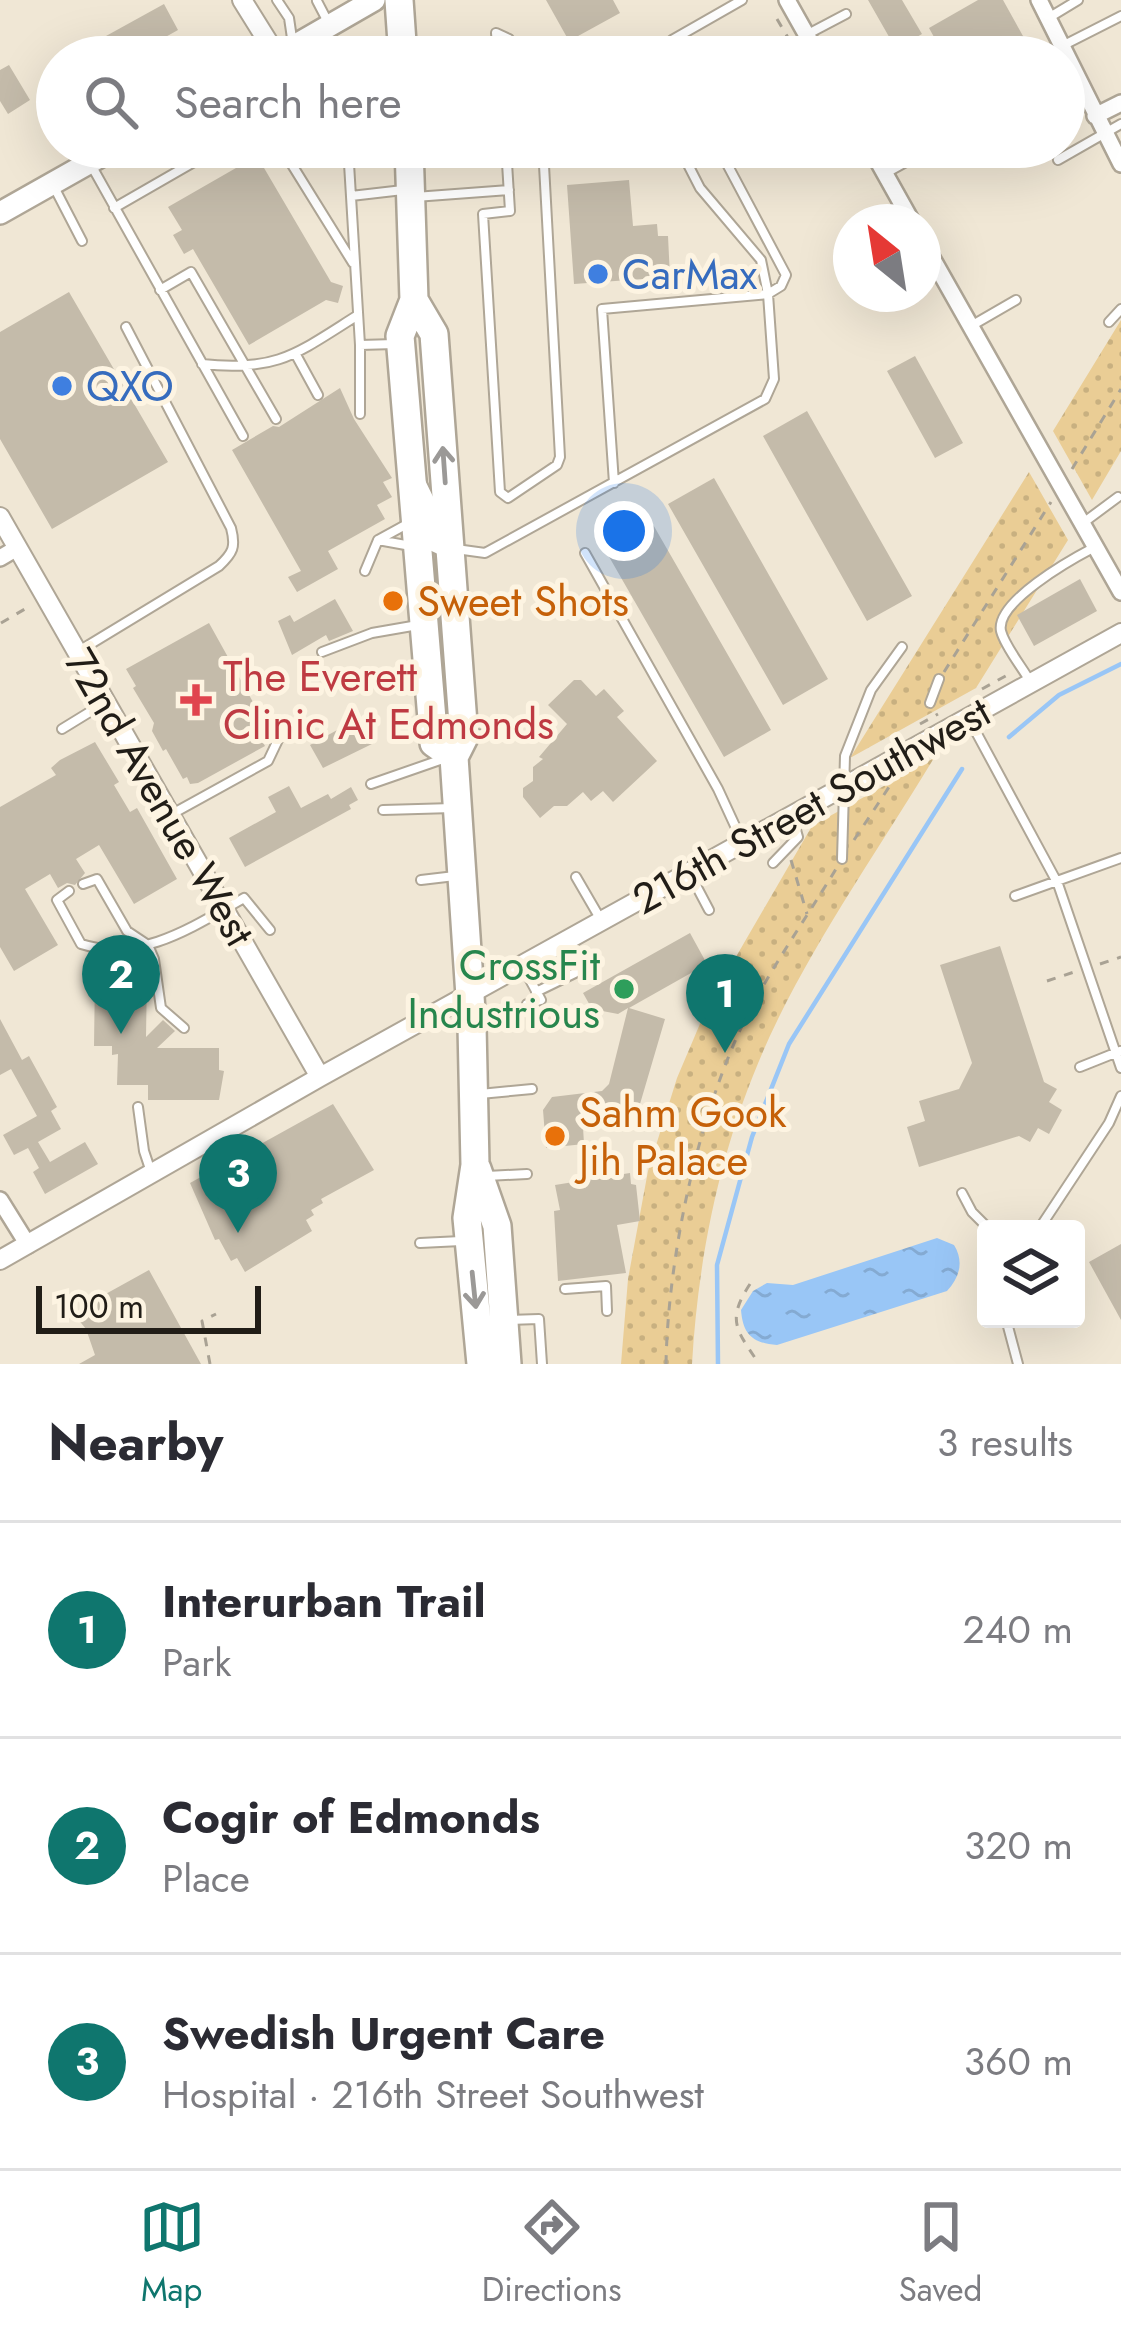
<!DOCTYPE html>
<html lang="en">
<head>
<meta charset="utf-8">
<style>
  body { margin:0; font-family:Jost,sans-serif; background:#f2f2f3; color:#2b2b33 }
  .controls { position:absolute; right:36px; bottom:36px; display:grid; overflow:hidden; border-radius:12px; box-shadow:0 12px 48px #0002 }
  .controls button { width:108px; height:108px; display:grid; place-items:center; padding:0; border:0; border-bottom:3px solid #e1e1e2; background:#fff; color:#2b2b33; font:60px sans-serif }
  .compass { position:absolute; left:833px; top:204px; width:108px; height:108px; border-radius:50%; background:#fff; box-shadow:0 12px 48px #0002; rotate:330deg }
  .scale { position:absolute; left:36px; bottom:30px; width:225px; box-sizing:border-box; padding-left:12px; border:6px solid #211d17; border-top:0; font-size:33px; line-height:42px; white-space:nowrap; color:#211d17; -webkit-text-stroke:9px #fdf4e2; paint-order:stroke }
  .you { position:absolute; left:624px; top:531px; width:42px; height:42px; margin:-30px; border:9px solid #fff; border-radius:50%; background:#1a73e8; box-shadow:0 0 0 18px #1a73e833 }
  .badge { display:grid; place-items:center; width:78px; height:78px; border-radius:50%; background:#0f766e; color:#fff; font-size:39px; font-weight:700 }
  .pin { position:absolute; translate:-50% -99px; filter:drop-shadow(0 3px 6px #0008) }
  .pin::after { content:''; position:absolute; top:63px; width:42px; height:36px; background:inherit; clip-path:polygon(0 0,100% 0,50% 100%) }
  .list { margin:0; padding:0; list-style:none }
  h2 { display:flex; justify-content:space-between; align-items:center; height:156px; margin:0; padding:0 48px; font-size:51px }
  h2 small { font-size:39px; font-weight:400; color:#7c7c81 }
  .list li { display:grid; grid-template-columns:78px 1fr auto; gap:36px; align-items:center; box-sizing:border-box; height:216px; padding:0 48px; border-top:3px solid #e1e1e2 }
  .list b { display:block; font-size:45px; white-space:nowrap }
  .list p { margin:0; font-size:39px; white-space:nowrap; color:#7c7c81 }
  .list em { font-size:39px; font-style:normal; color:#7c7c81 }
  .icon { flex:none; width:66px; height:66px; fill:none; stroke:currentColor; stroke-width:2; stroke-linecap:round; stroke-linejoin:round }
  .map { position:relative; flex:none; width:1121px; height:1364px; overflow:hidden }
  .search { position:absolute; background:#fff; box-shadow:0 12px 48px #0002; left:36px; right:36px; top:36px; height:132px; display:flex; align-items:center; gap:30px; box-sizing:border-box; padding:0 42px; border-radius:66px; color:#7c7c81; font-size:45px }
  .sheet { height:804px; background:#fff }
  nav { display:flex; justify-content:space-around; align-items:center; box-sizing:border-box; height:168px; border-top:3px solid #e1e1e2; background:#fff; font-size:33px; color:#7c7c81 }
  nav a { display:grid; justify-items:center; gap:6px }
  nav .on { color:#0f766e }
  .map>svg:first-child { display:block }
  .park { fill:url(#park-dots) }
  .water { fill:url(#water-ripples) }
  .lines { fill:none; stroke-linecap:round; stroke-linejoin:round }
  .stream { stroke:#99c6f6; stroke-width:4.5 }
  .building { fill:#c4bbaa }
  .service-casing { stroke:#afa696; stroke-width:12 }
  .minor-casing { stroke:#afa696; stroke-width:20 }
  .tertiary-casing { stroke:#afa696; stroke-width:22 }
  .secondary-casing { stroke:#afa696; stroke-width:26 }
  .primary-casing { stroke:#afa696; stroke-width:28 }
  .trunk-casing { stroke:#afa696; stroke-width:32 }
  .path { stroke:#a9a294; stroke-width:3; stroke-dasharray:9 9; stroke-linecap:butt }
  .service { stroke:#fff; stroke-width:8 }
  .minor { stroke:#fff; stroke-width:15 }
  .tertiary { stroke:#fff; stroke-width:18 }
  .secondary { stroke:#fff; stroke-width:21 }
  .primary { stroke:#fff; stroke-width:24 }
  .trunk { stroke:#fff; stroke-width:27 }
  .oneway { stroke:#9b9997 }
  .shop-dot { fill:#3f7fe0; stroke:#fdf4e2; stroke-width:4.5 }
  .food-dot { fill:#e8710a; stroke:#fdf4e2; stroke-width:4.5 }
  .health-dot { fill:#e0444e; stroke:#fdf4e2; stroke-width:4.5 }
  .leisure-dot { fill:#2e9e5b; stroke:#fdf4e2; stroke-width:4.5 }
  .labels { text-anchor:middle; stroke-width:10; stroke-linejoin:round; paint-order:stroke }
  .shop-label { font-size:42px; fill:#366cbe; stroke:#fdf4e2; text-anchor:start }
  .food-label { font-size:42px; fill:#c56008; stroke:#fdf4e2; text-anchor:start }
  .health-label { font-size:42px; fill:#be3a42; stroke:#fdf4e2; text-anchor:start }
  .street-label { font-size:42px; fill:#211d17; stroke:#fdf4e2 }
  .leisure-label { font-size:42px; fill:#27864d; stroke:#fdf4e2; text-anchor:end }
</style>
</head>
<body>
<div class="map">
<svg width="1121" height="1364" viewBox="0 0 1121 1364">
  <defs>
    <pattern id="park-dots" width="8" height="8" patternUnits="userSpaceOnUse" patternTransform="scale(3)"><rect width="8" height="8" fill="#eacd95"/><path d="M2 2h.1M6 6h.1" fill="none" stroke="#c8b080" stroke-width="1.8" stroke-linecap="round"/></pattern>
    <pattern id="water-ripples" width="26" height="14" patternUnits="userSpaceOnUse" patternTransform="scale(3)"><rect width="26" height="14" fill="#99c6f6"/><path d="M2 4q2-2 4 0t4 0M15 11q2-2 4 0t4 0" fill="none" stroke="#84aad2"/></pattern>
  </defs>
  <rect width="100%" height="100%" fill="#f0e7d5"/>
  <!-- park -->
  <path class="park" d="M1121,320V451L1092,500L1053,431Z
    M1029,472L1068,540L976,688L850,758Z
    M934,758C882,844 823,928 778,1019C725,1127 699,1244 692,1364H621L628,1279L648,1171L677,1078L708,1005L812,826Z"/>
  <!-- water -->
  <path class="water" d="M937,1238L954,1245C964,1261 960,1277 947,1291L777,1345C753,1343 743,1335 741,1310L753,1291L767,1283L793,1285Z"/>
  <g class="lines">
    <!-- stream -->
    <path class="stream" d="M1009,737L1059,695L1121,664
      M718,1364L717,1265L752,1137L789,1044L962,769"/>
  </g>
  <!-- building -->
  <path class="building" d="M546,0H613L620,13L569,41Z
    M868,0H902L922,34L896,49Z
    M978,0H1003L1028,45L1006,57H945L929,28Z
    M164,4L178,30L153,44L160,57H117L106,36Z
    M9,65L30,100L8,114L0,101V70Z
    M257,156L331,282L343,286L338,303L326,300L249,345L193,249L184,254L173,235L182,230L168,207Z
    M629,180L633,226L657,224L658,236H668L670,277L574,284L567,185Z
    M69,292L168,462L52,529L0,439V332Z
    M915,356L963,443L935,458L887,371Z
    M340,388L354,419L392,478L383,482L392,497L377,505L385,519L328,551L338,569L297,592L288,577L301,571L232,450L273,426L279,427Z
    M807,411L912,596L867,621L763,436Z
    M714,478L828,679L783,705L668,504Z
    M651,521L771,730L724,757L604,548Z
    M1080,579L1097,611L1034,646L1017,615Z
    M335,599L353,631L329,641L326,635L292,655L278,621L290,615L294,622Z
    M209,623L259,713L249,718L265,746L198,783L190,784L187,777L183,779L166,749L163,751L152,731L154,723L133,688L136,686L126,669Z
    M574,680H581L596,696L604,689L624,711L617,717L657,761L613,802L603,791L591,801L583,792L567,806H554L540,818L523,797V788L533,781V767L543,759L539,757L567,724L548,705Z
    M357,713L374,743L323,768L310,745L339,729L343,721Z
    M95,742L119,782L114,785L130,812L137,808L177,879L134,904L99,845L76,859L85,873L75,885L67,883L58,888L50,874L25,889L58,945L14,971L0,947V807L56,775L51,768L60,760Z
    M289,786L301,808L328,794L331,799L351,787L358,800L349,805L351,809L245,867L229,838L276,812L268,797Z
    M690,933L707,964L629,1008L665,1019L635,1121L583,1127L584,1144L546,1148L543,1110L552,1097L602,1091L609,1084L628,1008L618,1014L592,1009L583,993Z
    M1000,946L1044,1082L1057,1089L1049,1102L1062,1110L1049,1134L1038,1128L1030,1142L1019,1136L919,1167L907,1127L925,1121L919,1101L959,1089L972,1063L940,965Z
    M110,970L147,975L146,1037L163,1020L175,1031L157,1048H219V1070L224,1071L219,1100H148V1085H117L118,1054L112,1055V1046H94L95,975H109Z
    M0,1019L22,1060L29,1056L57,1107L51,1111L61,1129L38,1142L50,1162L85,1142L98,1164L45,1194L33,1172L39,1168L28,1148L14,1155L3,1135L37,1116L11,1069L0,1075Z
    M333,1104L374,1170L321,1199L323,1203L311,1210L314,1215L306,1220L312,1231L245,1272L237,1258L231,1261L219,1239L215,1240L190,1183Z
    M630,1173L631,1184L636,1185L640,1221L617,1225L626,1273L558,1281L554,1211L560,1210L555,1185Z
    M1121,1244V1320L1089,1262Z
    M149,1270L201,1364H79L95,1355L86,1329L77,1318L87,1311L84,1306Z"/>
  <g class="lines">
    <defs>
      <path id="service" d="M277,0L289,18L293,45
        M317,1L329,24
        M1050,17L1078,0
        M808,34L846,14
        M1064,45L1121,16
        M498,57L496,33L509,39L519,57
        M667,57L672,40L742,0
        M797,57L813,48
        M81,147L243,436
        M281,147L353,263
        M348,147L360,345V414
        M506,147L510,211L483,214L500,492L508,498L557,465L560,457L543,147
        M544,156L553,149L620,147
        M1058,160L1121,124
        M886,173L933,147
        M53,185L82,241
        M351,196L403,190
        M415,197L509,190
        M114,208L220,147
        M160,290L191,272L276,419
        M1109,322L1121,309
        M971,326L1016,300
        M360,345L395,344
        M295,353L318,395
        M202,364C277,372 296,354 358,315
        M614,483L602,309L768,294L781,286L786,275L718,147
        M409,523L378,540L411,546
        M1083,523L1118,497
        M456,549L485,553L765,399L774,379L768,294L761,260L700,188L679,147
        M585,553L718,789L742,841
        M365,571L378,540
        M79,651L219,566C233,553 236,547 231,528L126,327
        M322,652L372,633L418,625
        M1031,683C1023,668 1005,647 1001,631C995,602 1072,559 1093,548
        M930,703L939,679
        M969,719L1058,884L1121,1068
        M62,729L106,702
        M471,735L505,733
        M371,784L440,760
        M383,810L453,808
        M172,814L268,761L287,721
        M842,859L845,756L871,690L902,647
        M773,863L798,837L792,816
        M690,874L709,910
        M576,877L601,920
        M421,880L455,876
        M83,884L97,879L127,931L148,945L154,959L161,1008L184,1028
        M69,891L57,900L81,944C141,963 194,926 244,898L270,930
        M1015,896L1121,858
        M523,967L541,1000L527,1004
        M536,992L575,973
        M1080,1067L1120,1051
        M480,1094L532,1089
        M138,1107L144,1151L151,1172
        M487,1176L527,1174
        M962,1193L972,1212L989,1229
        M1039,1229L1109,1123L1121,1096
        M420,1243L461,1241
        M565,1289L606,1286L607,1311
        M1006,1319L1018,1364
        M508,1320L539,1319L542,1364"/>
      <path id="minor" d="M787,0L819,57
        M1039,0L1121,164
        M1095,116L1121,103
        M870,147L912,222
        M923,242L1121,592
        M0,558L17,548
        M0,1200L28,1245"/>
      <path id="tertiary" d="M242,0L277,56
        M0,517L320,1077
        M0,1260L320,1077L1121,633"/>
      <path id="secondary" d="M275,57L374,0
        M0,213L117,147"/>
      <path id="primary" d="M414,485L432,522L434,539L449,546"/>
      <path id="trunk" d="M399,0L403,57
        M409,147L414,300L400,336L434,743L454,757
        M414,300L434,334L464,737L454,757L472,1026L475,1165L467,1218L481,1364
        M477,1169L497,1226L507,1364"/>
    </defs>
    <!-- service casing -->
    <use href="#service" class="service-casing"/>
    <!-- minor casing -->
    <use href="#minor" class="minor-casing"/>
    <!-- tertiary casing -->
    <use href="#tertiary" class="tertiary-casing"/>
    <!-- secondary casing -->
    <use href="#secondary" class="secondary-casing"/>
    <!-- primary casing -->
    <use href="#primary" class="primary-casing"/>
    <!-- trunk casing -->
    <use href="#trunk" class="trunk-casing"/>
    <!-- path -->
    <path class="path" d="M777,19L794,48
      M1072,469L1121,389
      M1,623L30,606
      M944,672L1051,502
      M982,689L1011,673
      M920,724L938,714
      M854,840L895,778
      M791,860L807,914
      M1100,964L1121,957
      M1047,981L1074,972
      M750,1284C725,1322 738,1331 759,1364
      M210,1364L202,1321L216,1314
      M666,1364C668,1250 702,1093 759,993C783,951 811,910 836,869"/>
    <!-- service -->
    <use href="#service" class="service"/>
    <!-- minor -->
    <use href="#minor" class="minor"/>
    <!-- tertiary -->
    <use href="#tertiary" class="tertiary"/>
    <!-- secondary -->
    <use href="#secondary" class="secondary"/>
    <!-- primary -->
    <use href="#primary" class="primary"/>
    <!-- trunk -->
    <use href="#trunk" class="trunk"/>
  </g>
  <!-- one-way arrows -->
  <defs><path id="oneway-shaft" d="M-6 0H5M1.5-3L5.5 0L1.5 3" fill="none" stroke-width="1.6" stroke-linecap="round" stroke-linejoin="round" transform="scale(3)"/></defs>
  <g class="oneway">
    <use href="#oneway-shaft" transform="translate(444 465) rotate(-94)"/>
    <use href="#oneway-shaft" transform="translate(474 1290) rotate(84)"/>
  </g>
  <!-- markers -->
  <g class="shop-dot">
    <circle cx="598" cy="274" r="12"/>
    <circle cx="62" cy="386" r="12"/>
  </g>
  <g class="food-dot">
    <circle cx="393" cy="601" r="12"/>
    <circle cx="555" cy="1136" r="12"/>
  </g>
  <path class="health-dot" d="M190 682h12v12h12v12h-12v12h-12v-12h-12v-12h12z"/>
  <circle class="leisure-dot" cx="624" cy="989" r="12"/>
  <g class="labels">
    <!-- shop labels -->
    <g class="shop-label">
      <text x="622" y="289">CarMax</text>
      <text x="86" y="401">QXO</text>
    </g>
    <!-- food labels -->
    <g class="food-label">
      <text x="417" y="616">Sweet Shots</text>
      <text x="579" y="1127">Sahm Gook<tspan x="579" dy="48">Jih Palace</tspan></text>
    </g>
    <!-- health labels -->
    <g class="health-label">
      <text x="223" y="691">The Everett<tspan x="223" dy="48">Clinic At Edmonds</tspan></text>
    </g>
    <!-- street labels -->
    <g class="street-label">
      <text transform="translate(160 797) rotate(60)" y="15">72nd Avenue West</text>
      <text transform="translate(811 805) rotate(-29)" y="15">216th Street Southwest</text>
    </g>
    <!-- leisure labels -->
    <g class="leisure-label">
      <text x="600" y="980">CrossFit<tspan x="600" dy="48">Industrious</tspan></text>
    </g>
  </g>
</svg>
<div class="controls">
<button><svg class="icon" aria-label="layers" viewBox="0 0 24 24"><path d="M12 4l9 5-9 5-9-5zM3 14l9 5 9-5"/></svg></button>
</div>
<svg class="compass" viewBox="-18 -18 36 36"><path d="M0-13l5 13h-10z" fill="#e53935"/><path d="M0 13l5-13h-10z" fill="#7c7c81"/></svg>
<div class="scale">100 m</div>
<div class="you"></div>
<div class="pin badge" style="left:725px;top:1053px">1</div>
<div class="pin badge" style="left:121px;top:1034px">2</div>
<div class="pin badge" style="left:238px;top:1233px">3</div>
<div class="search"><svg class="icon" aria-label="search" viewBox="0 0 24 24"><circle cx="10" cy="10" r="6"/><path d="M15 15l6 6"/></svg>Search here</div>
</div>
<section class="sheet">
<h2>Nearby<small>3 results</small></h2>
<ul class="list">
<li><span class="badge">1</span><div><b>Interurban Trail</b><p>Park</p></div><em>240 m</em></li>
<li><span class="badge">2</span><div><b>Cogir of Edmonds</b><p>Place</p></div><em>320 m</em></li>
<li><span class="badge">3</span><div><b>Swedish Urgent Care</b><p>Hospital · 216th Street Southwest</p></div><em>360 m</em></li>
</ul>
</section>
<nav>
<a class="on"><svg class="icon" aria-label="map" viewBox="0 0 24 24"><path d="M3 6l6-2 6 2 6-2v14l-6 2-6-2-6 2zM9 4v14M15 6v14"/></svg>Map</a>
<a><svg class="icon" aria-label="directions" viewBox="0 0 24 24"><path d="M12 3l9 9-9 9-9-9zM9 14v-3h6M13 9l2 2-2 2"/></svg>Directions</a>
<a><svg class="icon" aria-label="saved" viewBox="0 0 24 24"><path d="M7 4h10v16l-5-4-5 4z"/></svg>Saved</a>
</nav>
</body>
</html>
